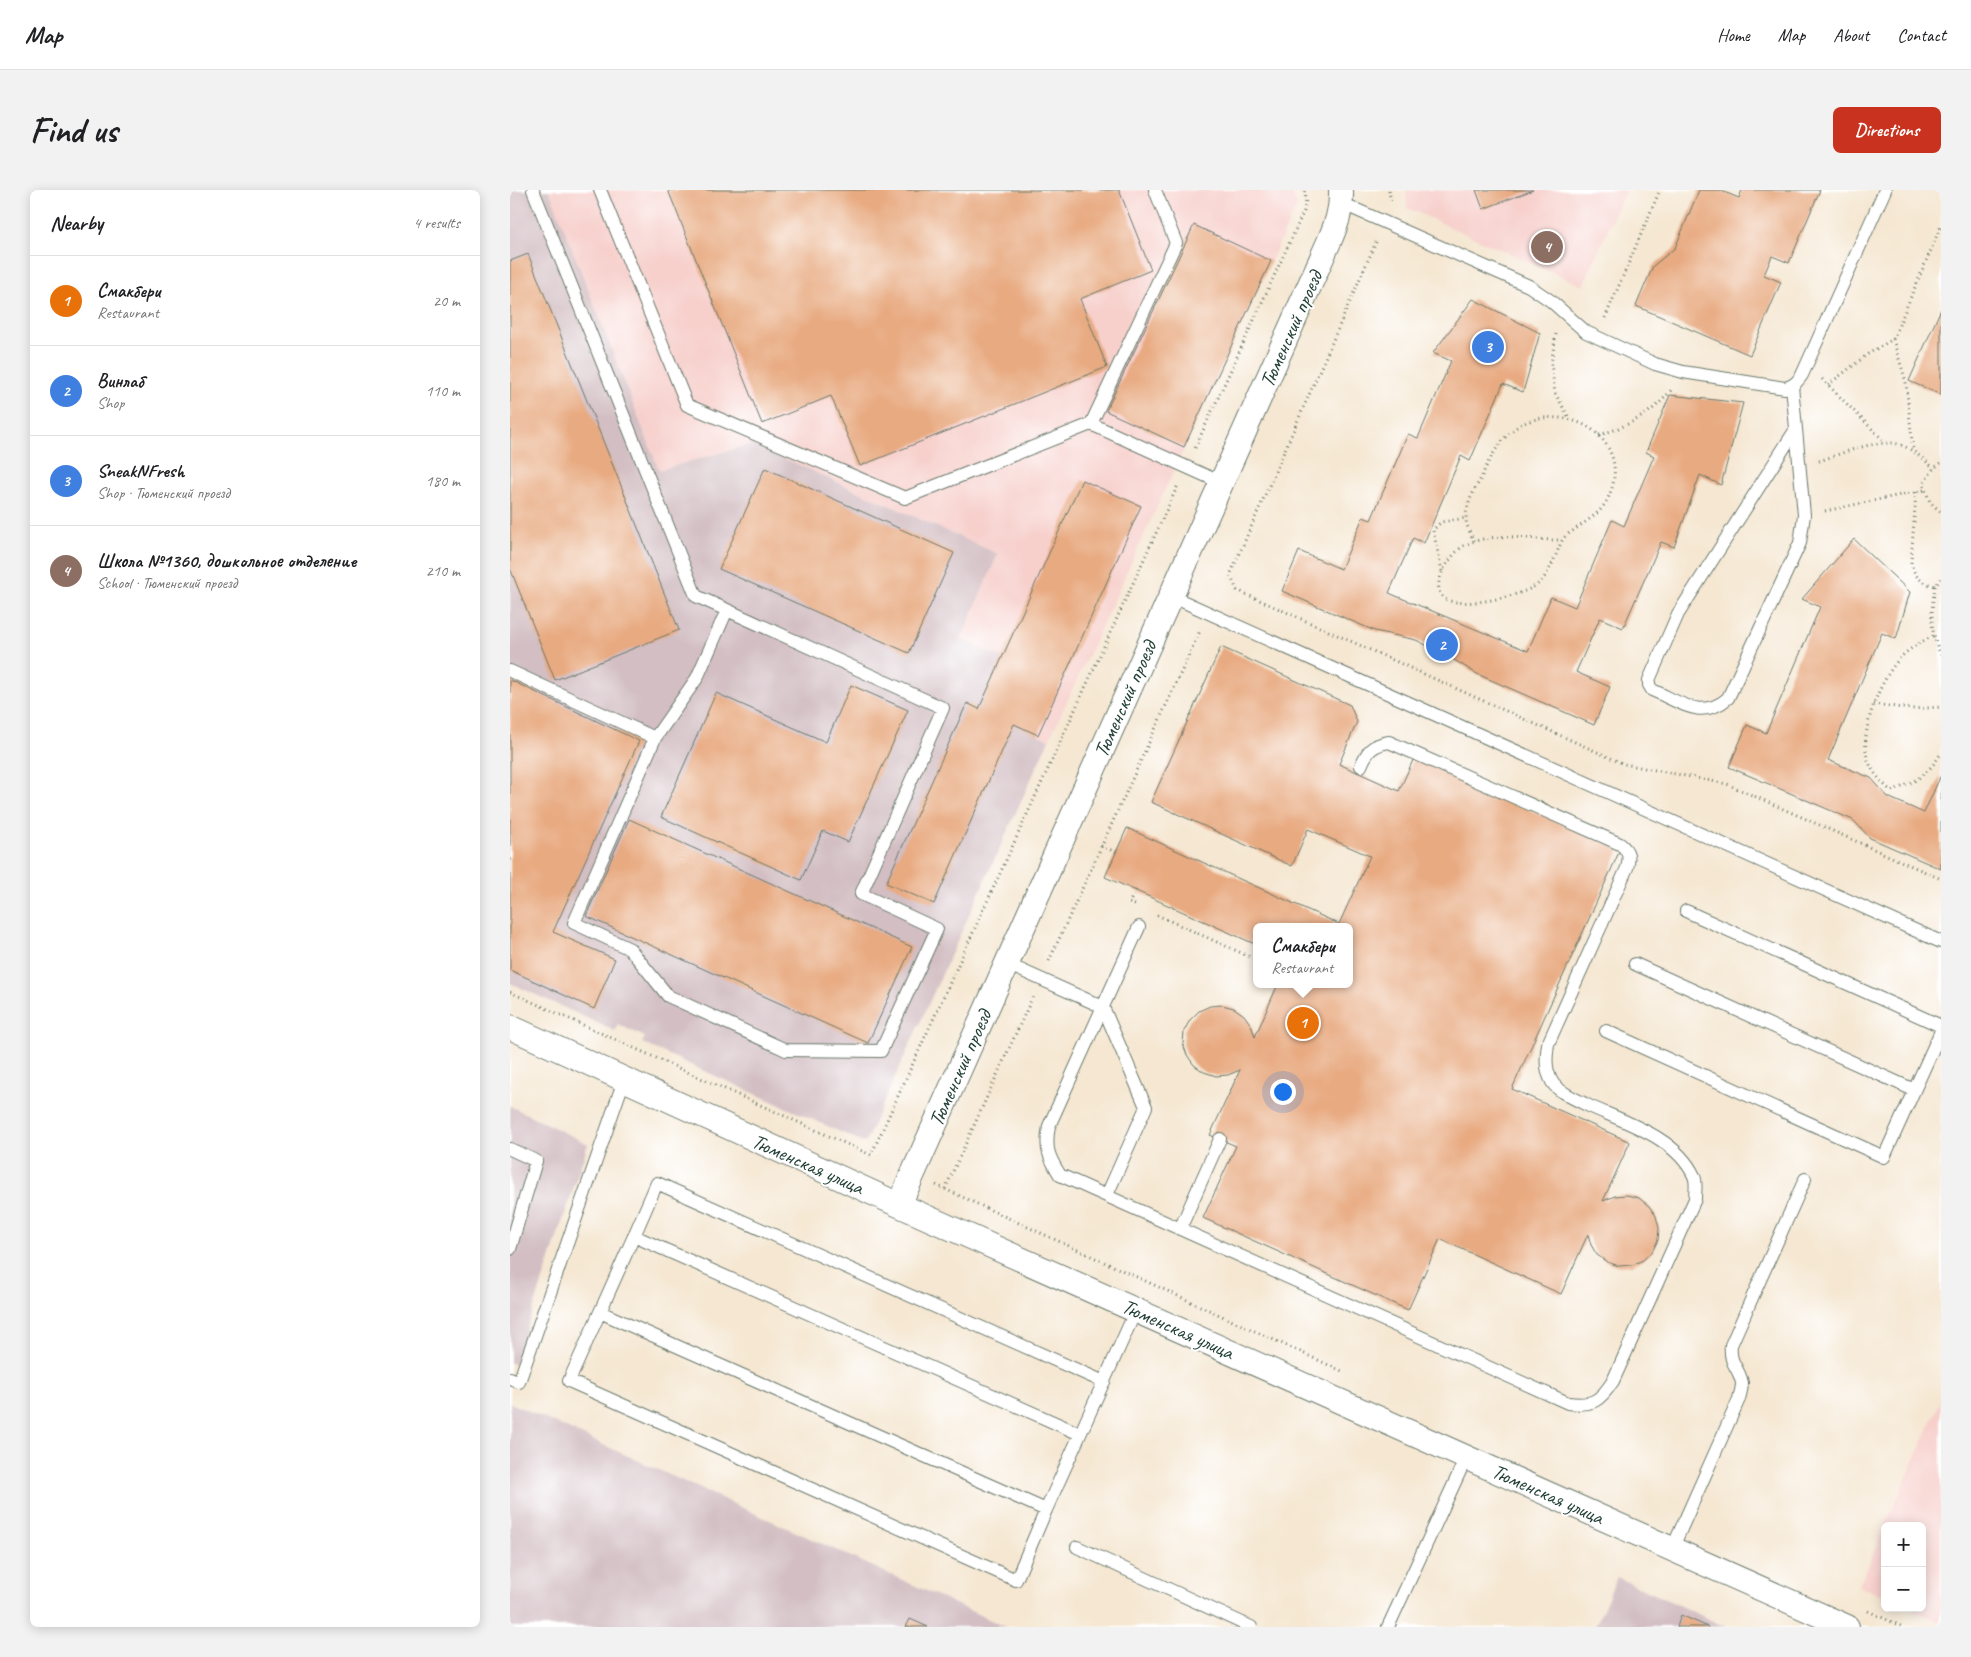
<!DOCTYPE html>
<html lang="en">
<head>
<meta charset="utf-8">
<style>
  body { margin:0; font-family:Caveat,sans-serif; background:#f2f2f2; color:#202124 }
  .controls { position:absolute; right:15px; bottom:15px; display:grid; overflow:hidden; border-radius:8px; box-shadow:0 2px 12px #0003 }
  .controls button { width:45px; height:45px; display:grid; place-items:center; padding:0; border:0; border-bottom:1px solid #e0e0e0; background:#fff; color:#202124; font:25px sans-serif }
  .you { position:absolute; left:772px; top:901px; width:18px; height:18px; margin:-12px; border:4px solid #fff; border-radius:50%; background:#1a73e8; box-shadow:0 0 0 8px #1a73e833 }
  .badge { display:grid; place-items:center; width:32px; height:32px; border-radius:50%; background:#c8321e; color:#fff; font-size:16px; font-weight:700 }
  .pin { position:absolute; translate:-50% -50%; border:2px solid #fff; box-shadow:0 1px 5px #0006 }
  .popup { position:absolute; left:743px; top:733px; width:100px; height:65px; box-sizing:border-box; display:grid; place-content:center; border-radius:8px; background:#fff; filter:drop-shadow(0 1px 4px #0005); font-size:16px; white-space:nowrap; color:#757577 }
  .popup b { font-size:19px; color:#202124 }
  .popup::after { content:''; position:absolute; left:50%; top:100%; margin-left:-10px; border:10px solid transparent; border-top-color:#fff }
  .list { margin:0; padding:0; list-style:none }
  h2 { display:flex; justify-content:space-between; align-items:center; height:65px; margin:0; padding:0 20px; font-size:21px }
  h2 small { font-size:16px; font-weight:400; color:#757577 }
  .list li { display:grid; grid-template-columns:32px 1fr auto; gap:15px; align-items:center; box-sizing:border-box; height:90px; padding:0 20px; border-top:1px solid #e0e0e0 }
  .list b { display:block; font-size:19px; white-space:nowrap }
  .list p { margin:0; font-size:16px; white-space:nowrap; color:#757577 }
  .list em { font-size:16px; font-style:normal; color:#757577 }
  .map { position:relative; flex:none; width:1431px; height:1437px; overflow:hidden; border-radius:8px }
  header { display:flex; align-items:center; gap:30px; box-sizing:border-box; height:70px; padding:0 25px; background:#fff; border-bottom:1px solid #e0e0e0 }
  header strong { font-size:24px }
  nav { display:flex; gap:28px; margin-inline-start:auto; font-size:18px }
  .intro { display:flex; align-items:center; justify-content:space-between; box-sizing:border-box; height:120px; padding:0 30px }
  h1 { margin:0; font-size:35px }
  .button { padding:12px 22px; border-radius:8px; background:#c8321e; color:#fff; font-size:18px; font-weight:700 }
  main { display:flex; gap:30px; padding:0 30px }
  aside { flex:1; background:#fff; border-radius:8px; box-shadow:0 2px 12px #0003 }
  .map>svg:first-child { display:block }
  .built { fill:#f7d0cc }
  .industrial { fill:#d2bec3 }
  .building { fill:#e8aa81 }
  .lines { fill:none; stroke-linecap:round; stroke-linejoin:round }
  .service-casing { stroke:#6a786b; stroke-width:14 }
  .minor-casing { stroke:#6a786b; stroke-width:26 }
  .path { stroke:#6a786b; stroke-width:3; stroke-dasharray:1 4; stroke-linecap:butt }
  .service { stroke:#fff; stroke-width:12 }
  .minor { stroke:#fff; stroke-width:24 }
  .labels { text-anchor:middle; stroke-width:4; stroke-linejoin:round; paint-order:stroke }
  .street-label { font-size:21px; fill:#1f3d34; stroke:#fff }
</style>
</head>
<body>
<header>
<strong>Map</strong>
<nav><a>Home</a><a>Map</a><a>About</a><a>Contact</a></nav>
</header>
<div class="intro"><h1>Find us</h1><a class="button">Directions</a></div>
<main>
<aside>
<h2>Nearby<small>4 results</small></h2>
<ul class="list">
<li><span class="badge" style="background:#e8710a">1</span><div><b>Смакбери</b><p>Restaurant</p></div><em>20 m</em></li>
<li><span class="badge" style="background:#3f7fe0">2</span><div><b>Винлаб</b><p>Shop</p></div><em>110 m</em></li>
<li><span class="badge" style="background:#3f7fe0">3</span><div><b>SneakNFresh</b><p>Shop · Тюменский проезд</p></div><em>180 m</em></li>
<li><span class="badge" style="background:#8d6e63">4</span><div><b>Школа №1360, дошкольное отделение</b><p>School · Тюменский проезд</p></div><em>210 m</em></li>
</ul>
</aside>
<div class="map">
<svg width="1431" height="1437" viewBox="0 0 1431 1437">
  <rect width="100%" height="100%" fill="#fff"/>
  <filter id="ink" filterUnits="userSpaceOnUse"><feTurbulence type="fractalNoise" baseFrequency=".02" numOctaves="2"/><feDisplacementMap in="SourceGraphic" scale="10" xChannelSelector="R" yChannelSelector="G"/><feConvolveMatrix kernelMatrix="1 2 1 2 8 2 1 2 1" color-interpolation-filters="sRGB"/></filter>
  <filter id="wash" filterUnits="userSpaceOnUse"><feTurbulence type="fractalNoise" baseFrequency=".0096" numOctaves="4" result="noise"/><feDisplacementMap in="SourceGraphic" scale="20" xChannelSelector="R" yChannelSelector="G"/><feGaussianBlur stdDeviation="1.12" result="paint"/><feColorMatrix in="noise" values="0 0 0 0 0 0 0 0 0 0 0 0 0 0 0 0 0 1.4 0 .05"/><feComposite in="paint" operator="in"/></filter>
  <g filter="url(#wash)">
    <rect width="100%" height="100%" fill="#f5e7d2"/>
    <!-- built -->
    <path class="built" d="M39,0H781L787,15L539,550L469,519L450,449L488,364L242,254L149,280Z
      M896,0H1115L1073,96L897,18Z
      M1431,1210V1433L1399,1418H1412V1336H1375Z
      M1375,1337V1407L1349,1396Z"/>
    <!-- industrial -->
    <path class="industrial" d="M0,0H39L149,280L242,254L488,364L451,449L492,468L470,518L539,550L355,953L132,853L135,847L120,840L108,834L105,841L0,793Z
      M0,916L78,954L5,1175L0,1172Z
      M0,1213L25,1224L496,1437H0Z
      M1107,1387L1216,1437H1085Z"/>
    <g id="blocks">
      <!-- building -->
      <path class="building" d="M158,0H609L641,80L570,109L597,177L350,276L321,206L252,234Z
        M966,0H1023L973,19Z
        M1189,0H1209L1229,8L1232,0H1310L1279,73L1262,66L1254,85L1271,92L1240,165L1126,116L1143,76L1165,58Z
        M684,35L761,71L674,257L596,221Z
        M18,64L169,440L45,490L0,378V71Z
        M963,109L1030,143L1013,202L993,194L960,271L951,266L914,353L903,348L879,403L1018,461L1041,407L1065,417L1102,330L1114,336L1144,266L1136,262L1160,205L1233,213L1211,295L1190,285L1164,357L1151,352L1113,438L1090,428L1066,482L1100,497L1084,535L967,484L936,465L906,450L865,441L772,401L789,361L831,379L853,327L861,330L898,244L908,248L941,171L923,163Z
        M1431,119V205L1399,191Z
        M255,278L444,363L399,463L209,379Z
        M572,290L631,316L528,545L504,534L424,714L376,693L457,513L469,519Z
        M1344,349L1400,402L1386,449L1372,443L1318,570L1361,588L1378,607L1414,623L1431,585V679L1360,648L1343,630L1219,577L1237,535L1256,543L1310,417L1292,409Z
        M711,457L840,515L847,532L829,574L889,601L904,568L1110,660L1002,899L1120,952L1093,1011L1105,1006L1117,1005L1129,1008L1139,1016L1146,1026L1149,1038L1148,1050L1142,1062L1133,1070L1122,1075L1109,1076L1097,1072L1087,1065L1081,1055L1078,1044L1051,1104L930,1049L898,1120L693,1028L726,956L700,945L730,880L718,885L706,886L694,882L684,875L677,865L673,854L674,841L680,830L689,821L700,816L712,815L724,818L734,825L741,835L745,847L768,794H778L788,798L790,794H839V737H747V755L595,687L617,638L829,734L860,666L798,639L782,676L641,612Z
        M0,490L129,551L43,742L105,769L84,819L0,780Z
        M341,495L398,520L338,652L313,641L291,690L151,627L206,503L316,552Z
        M119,629L402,757L358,853L76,726Z
        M1171,1425L1198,1437H1167Z
        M400,1429L418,1437H396Z"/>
    </g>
  </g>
  <g filter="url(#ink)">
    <use href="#blocks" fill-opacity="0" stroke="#6a786b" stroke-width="1"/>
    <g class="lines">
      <defs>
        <path id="service" d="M23,0L186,406L217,420L433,518L351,704L427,739L371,861L276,860L158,806L120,759L64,733L145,548L187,488L217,420
          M90,0L177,215L395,308L581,234
          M645,0L666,53L581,234L712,293
          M831,13L1019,96L1041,111L1076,142L1145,174L1173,182L1275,198C1284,196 1287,192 1292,185L1375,0
          M1282,196L1286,239L1168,424L1139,490V495L1142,500C1170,512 1191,531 1218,508L1290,353L1294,325L1286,239
          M661,406L1431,752
          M0,481L145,548
          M1176,721L1431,836
          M629,737L539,936C535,958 538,966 550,985L1058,1213C1083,1216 1090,1211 1103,1191L1185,1009C1185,1002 1187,992 1184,986C1166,947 1114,932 1077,915C1066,909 1049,903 1042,892C1035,879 1036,868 1038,854L1117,678C1120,667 1119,661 1110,654L879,552C862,555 857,561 851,576
          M497,774L593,817L636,917L597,1005
          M1125,774L1404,900
          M1096,841L1374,967L1431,841
          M0,959L26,971L0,1059
          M670,1039L710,949
          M124,1046L147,993L594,1192
          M90,1122L59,1191L506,1390L536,1320
          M0,1188L9,1192L114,890
          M570,1244L124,1046L90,1122L536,1320L626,1120
          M567,1357L741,1437
          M1162,1359L1229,1209C1230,1204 1232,1199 1232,1193C1229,1177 1219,1175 1221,1155L1295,989
          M878,1437L956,1268"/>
        <path id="minor" d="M0,837L389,1015L1337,1437
          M389,1015L818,54C826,36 832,20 831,0"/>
      </defs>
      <!-- service casing -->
      <use href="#service" class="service-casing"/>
      <!-- minor casing -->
      <use href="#minor" class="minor-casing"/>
      <!-- path -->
      <path class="path" d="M879,0L881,14
        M866,52L720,385L727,400L1114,574L1217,594L1431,689
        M1095,128L1150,0
        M1046,144L1041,173L1045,203L1059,228
        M1383,149L1431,36
        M1312,189L1375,252
        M1318,195L1358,164L1383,149L1396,192L1403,261
        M1089,245C1118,236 1143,224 1162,199
        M685,258L794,21L796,10L794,0
        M1309,271C1331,264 1365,249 1388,254C1402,258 1413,269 1424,278
        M1431,273L1424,278L1413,294L1420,312L1431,322
        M1406,302L1401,373C1405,388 1411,392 1425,396L1431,389
        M1315,321L1414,300
        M964,351C961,344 955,334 956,327C956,314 965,299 971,288C977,274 984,260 994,249C1011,226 1045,223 1070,233C1083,238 1096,250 1101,264C1109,282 1102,310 1087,323C1081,329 1073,333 1066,339C1061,342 1054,346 1052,351C1045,365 1041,383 1028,394C1014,406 949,420 934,408C918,394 942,363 955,355C963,351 972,349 980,348C1005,344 1028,351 1052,350
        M932,381L923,340L931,332L956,328
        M1425,396C1421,424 1419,439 1431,465
        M1423,446C1411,452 1400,458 1391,467C1371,488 1350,538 1357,567C1361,581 1371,592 1381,601C1403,594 1419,584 1431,563
        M1363,514L1401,519L1431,517
        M591,656L606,662
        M626,700L619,713L628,716
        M647,725L747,770
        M539,771L690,441
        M0,802L361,965L668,295
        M426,995L832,1181
        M435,999L523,806
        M1358,1421L1393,1437"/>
      <!-- service -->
      <use href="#service" class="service"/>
      <!-- minor -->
      <use href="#minor" class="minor"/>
    </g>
  </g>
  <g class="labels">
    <!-- street labels -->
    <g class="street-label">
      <text transform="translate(781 139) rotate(-66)" y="7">Тюменский проезд</text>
      <text transform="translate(615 509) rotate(-66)" y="7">Тюменский проезд</text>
      <text transform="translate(450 878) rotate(-66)" y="7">Тюменский проезд</text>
      <text transform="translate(298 974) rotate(24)" y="7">Тюменская улица</text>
      <text transform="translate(668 1139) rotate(24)" y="7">Тюменская улица</text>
      <text transform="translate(1038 1304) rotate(24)" y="7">Тюменская улица</text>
    </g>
  </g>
</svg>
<div class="controls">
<button>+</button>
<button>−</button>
</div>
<div class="you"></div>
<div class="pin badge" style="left:793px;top:833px;background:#e8710a">1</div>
<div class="popup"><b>Смакбери</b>Restaurant</div>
<div class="pin badge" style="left:932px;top:455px;background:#3f7fe0">2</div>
<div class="pin badge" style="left:978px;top:157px;background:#3f7fe0">3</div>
<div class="pin badge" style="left:1037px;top:57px;background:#8d6e63">4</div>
</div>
</main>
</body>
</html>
